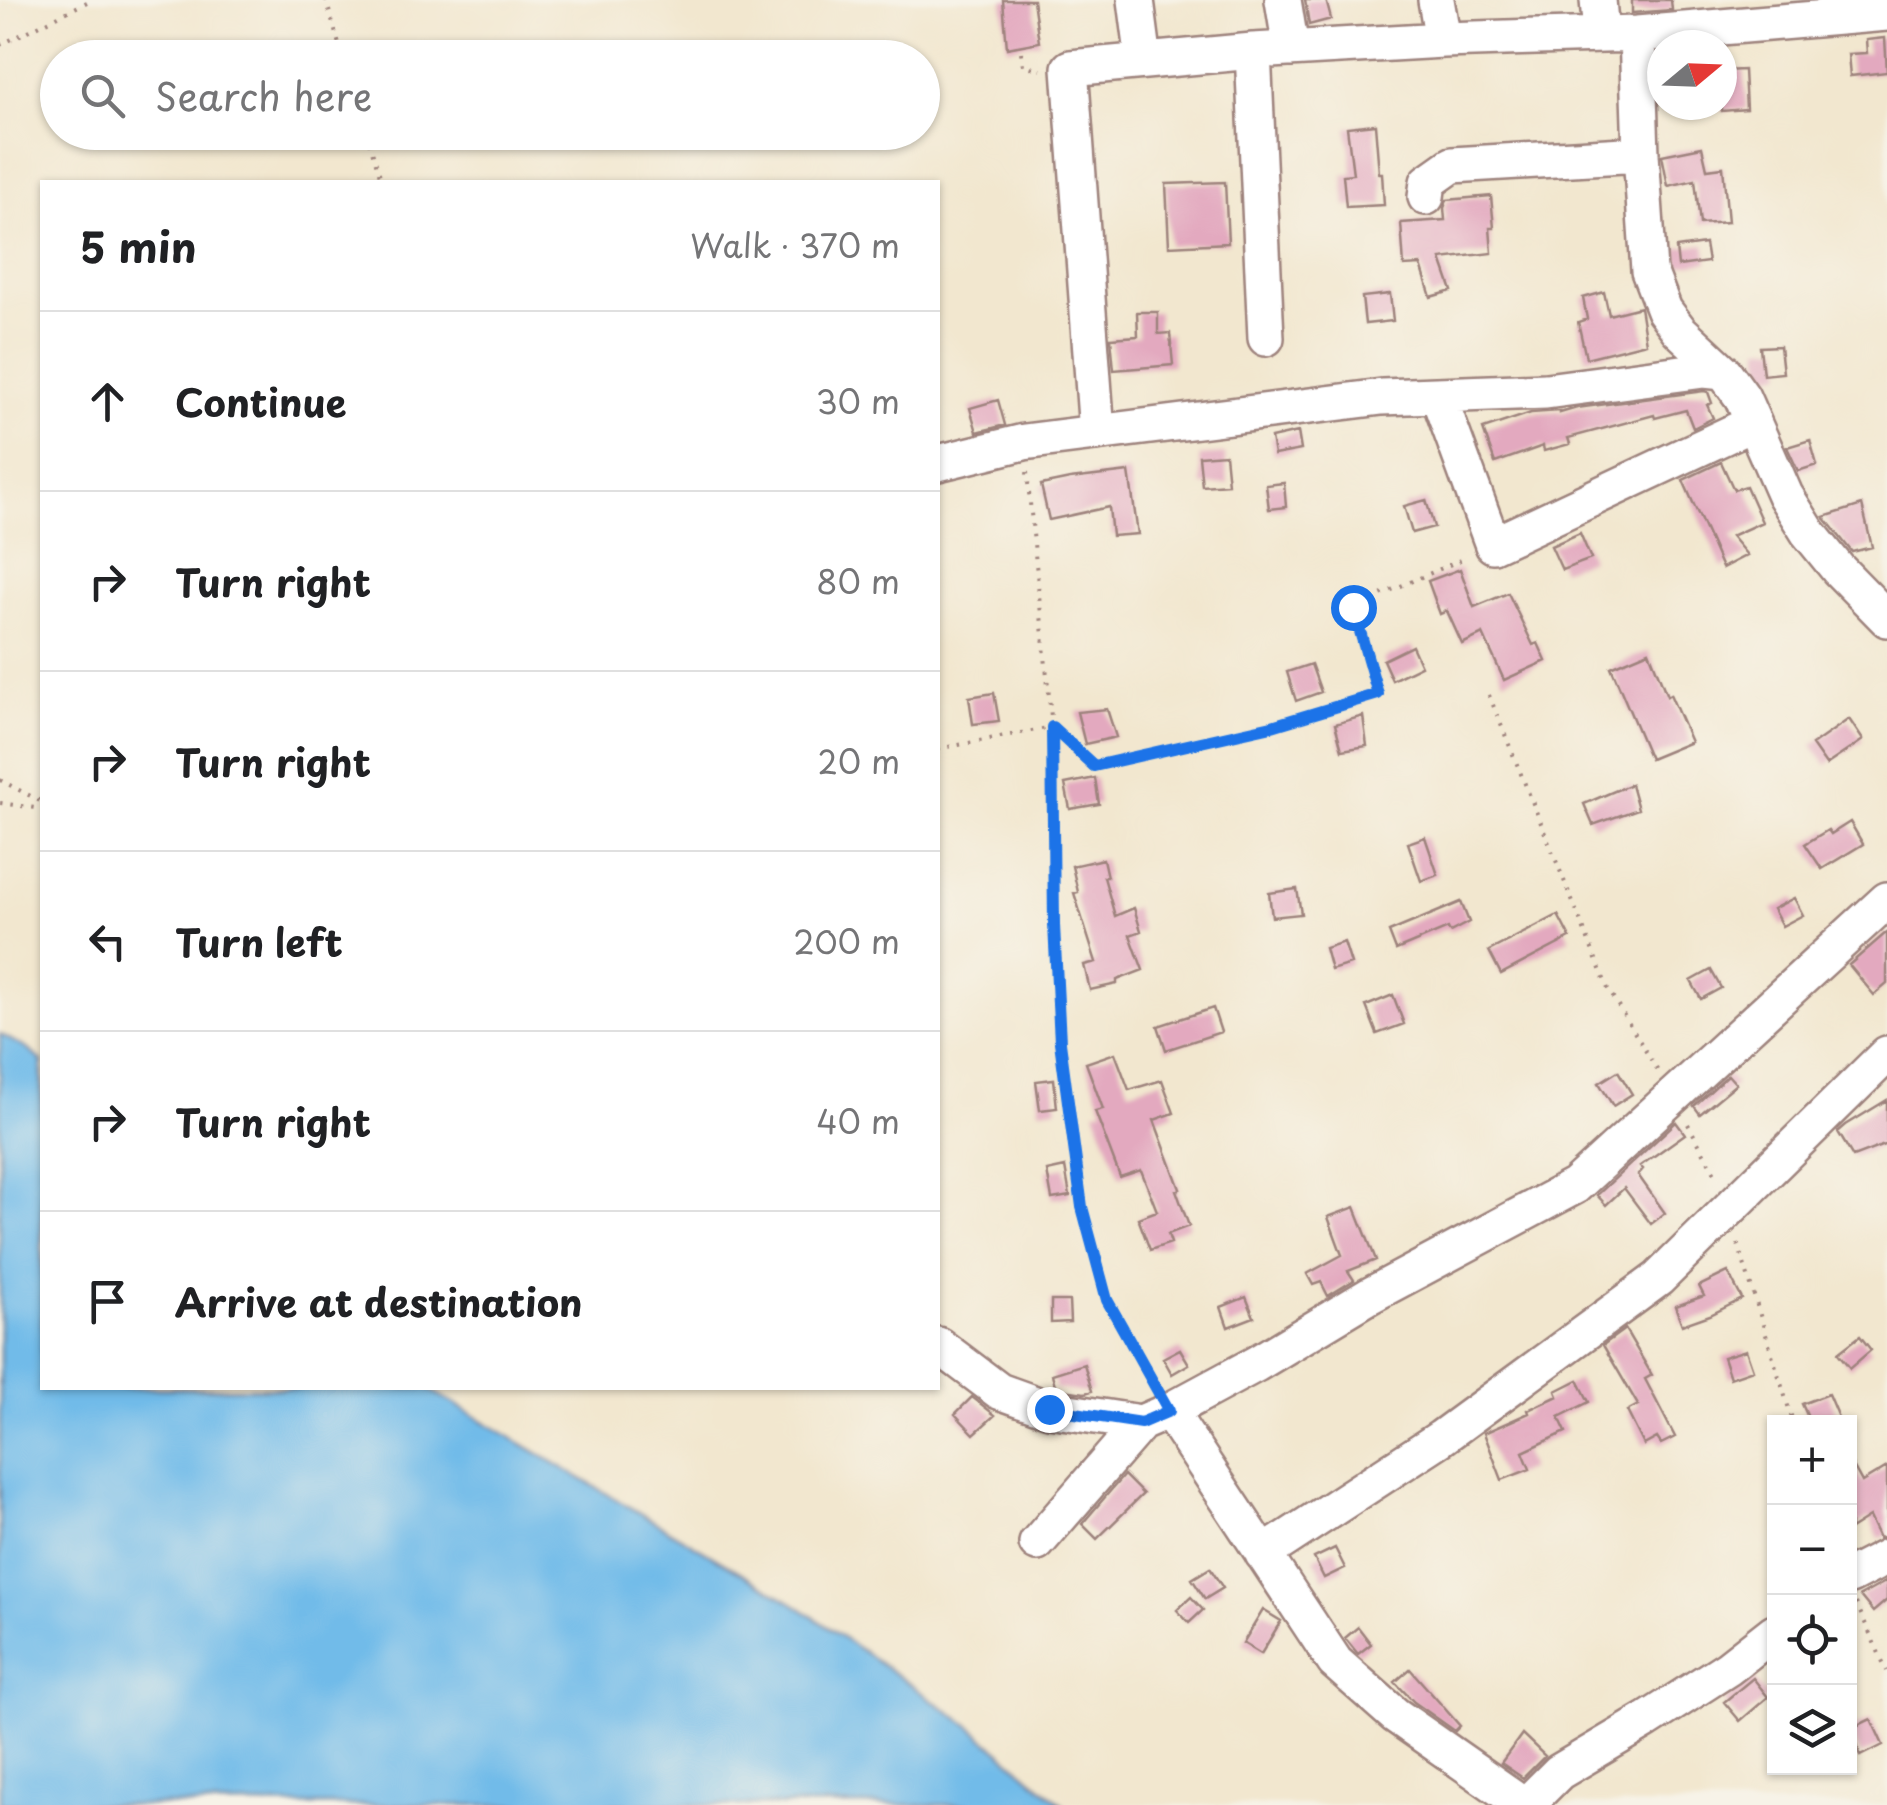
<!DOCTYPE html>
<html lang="en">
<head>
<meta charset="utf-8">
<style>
  body { margin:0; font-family:"Playpen Sans",sans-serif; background:#f6f6f6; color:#202124 }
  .controls { position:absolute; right:30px; bottom:30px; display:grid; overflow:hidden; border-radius:0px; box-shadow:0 2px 8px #0004 }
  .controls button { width:90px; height:90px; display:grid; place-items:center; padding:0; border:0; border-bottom:2px solid #e0e0e0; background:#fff; color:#202124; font:50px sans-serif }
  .compass { position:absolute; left:1647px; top:30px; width:90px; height:90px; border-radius:50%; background:#fff; box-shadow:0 2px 8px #0004; rotate:71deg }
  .stop { position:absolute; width:30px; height:30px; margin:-22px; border:8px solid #1a73e8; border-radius:50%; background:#fff }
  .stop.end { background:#1a73e8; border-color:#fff; box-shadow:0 2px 10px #0008 }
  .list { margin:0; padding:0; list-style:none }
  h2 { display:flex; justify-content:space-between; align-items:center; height:130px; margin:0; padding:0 40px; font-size:42px }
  h2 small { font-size:32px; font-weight:400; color:#757577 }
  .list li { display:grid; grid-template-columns:65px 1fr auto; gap:30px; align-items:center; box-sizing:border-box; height:180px; padding:0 40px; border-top:2px solid #e0e0e0 }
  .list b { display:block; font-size:38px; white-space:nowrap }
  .list em { font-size:32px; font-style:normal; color:#757577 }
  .icon { flex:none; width:55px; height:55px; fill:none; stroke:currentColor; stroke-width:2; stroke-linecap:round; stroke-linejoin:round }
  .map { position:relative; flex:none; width:1887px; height:1805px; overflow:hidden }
  .search { position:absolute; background:#fff; box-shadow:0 2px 8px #0004; left:40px; top:40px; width:900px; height:110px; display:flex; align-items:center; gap:25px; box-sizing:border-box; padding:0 35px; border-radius:55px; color:#757577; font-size:38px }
  .panel { position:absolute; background:#fff; box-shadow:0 2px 8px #0004; left:40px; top:180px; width:900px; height:1210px; border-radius:0px }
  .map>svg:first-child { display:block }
  .water { fill:#71bbe9; stroke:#5e6d8a; stroke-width:2.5 }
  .building { fill:#e3a9bf }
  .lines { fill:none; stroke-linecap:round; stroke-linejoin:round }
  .minor-casing { stroke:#9e837d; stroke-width:40 }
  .path { stroke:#9e837d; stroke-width:4; stroke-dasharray:2.5 8; stroke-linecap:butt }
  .minor { stroke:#fff; stroke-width:35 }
  .route { stroke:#1a73e8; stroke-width:12 }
</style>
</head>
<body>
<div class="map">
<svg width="1887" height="1805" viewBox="0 0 1887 1805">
  <rect width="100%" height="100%" fill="#f7f3e8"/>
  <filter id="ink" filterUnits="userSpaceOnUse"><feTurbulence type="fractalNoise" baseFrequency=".01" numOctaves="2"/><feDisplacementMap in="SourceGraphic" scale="20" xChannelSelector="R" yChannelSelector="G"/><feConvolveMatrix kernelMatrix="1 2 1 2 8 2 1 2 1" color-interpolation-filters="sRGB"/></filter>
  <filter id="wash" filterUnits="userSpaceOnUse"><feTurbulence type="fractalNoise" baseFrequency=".0048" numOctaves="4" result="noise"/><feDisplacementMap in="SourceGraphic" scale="40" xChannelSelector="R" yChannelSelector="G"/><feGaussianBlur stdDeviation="2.25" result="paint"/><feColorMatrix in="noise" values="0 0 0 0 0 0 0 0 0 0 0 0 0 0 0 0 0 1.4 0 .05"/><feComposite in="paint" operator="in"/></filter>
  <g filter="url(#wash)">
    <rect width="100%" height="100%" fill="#f2e7cf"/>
    <!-- water -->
    <path class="water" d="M0,1034L27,1049L42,1061V1388H427L796,1605L970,1726L1063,1805H0Z"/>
    <g id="blocks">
      <!-- building -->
      <path class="building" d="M1003,0H1033L1039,42L1007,48Z
        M1305,0H1326L1331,19L1309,25Z
        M1632,0H1671L1672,10L1632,13Z
        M1885,38L1887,72L1850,76L1848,54L1867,53L1866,40Z
        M1744,70L1746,109L1722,111V71Z
        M1375,124L1379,173H1382L1384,205L1346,207L1343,175L1353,174L1347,127Z
        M1702,147L1707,169L1723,167L1728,222L1700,224L1695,180L1668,186L1662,155Z
        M1225,182L1228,243L1169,246L1166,184Z
        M1491,196L1494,228H1490L1492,253L1441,259L1452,291L1431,297L1421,265L1404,266L1401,223L1445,220L1444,208L1447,200Z
        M1705,244L1708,262L1678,266L1676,248Z
        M1604,292L1609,315L1640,307L1646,343L1586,358L1578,322L1587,319L1583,298Z
        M1390,294L1393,321L1365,324L1362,297Z
        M1137,312H1158V334L1170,333L1173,365L1114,370L1111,338L1138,336Z
        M1780,346L1783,373L1763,375L1760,347Z
        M1704,391L1708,392L1712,403L1707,405L1713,418L1693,428L1686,410L1655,418L1654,415L1568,438L1570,444L1544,451L1543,446L1495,463L1483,429L1531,413L1560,411V413L1577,408Z
        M998,400L1005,425L977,432L970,408Z
        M1298,432L1301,450L1274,455L1271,438Z
        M1810,440L1817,465L1798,471L1787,447Z
        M1225,454L1228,484L1202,486L1199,456Z
        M1721,462L1734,490L1746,486L1762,522L1731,536L1747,555L1722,568L1683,480Z
        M1129,472L1138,534L1112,536L1109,507L1049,520L1041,485L1070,479Z
        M1284,483L1286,507L1269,509L1266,485Z
        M1426,500L1434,527L1412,533L1404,506Z
        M1862,505L1872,547L1852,552L1824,517Z
        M1580,533L1591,559L1562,570L1551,546Z
        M1460,569L1474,607L1508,593L1533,645L1538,643L1546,661L1504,680L1483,634L1462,644L1447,611L1440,614L1428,581Z
        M1412,646L1421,666L1392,680L1383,660Z
        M1649,651L1667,696L1670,694L1691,742L1650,759L1611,667Z
        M1311,664L1321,692L1296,701L1287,672Z
        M994,693L999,721L973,724L969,697Z
        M1107,709L1116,737L1085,744L1077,712Z
        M1363,716L1367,746L1342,750L1335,724Z
        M1849,719L1863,740L1826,765L1812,745Z
        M1095,778L1099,804L1070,809L1065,784Z
        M1631,784L1638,809L1593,825L1584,804Z
        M1850,822L1863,844L1822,869L1805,844L1828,830L1831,834Z
        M1425,837L1438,875L1421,881L1408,843Z
        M1103,859L1107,877H1104L1115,916L1134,908L1141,931L1130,935L1143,970L1117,980V984L1090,990L1084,965L1096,962L1074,893L1078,892L1072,866Z
        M1297,889L1301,914L1272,917L1269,893Z
        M1794,898L1803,915L1782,926L1773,909Z
        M1461,902L1469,922L1450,932L1448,928L1396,950L1389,932Z
        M1558,915L1570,938L1501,974L1489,951Z
        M1887,932V984L1874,995L1849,965Z
        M1344,942L1351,964L1331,970L1325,948Z
        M1711,970L1721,988L1701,999L1691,981Z
        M1393,995L1404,1024L1377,1034L1366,1006Z
        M1213,1008L1221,1032L1166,1050L1158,1026Z
        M1115,1053L1129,1090L1162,1080L1174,1113L1154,1120L1180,1189L1176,1190L1189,1226L1168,1234L1171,1243L1150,1250L1138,1218L1157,1211L1141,1170L1120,1177L1095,1111L1103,1109L1086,1063Z
        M1618,1071L1632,1094L1613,1106L1599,1083Z
        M1728,1075L1736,1084L1700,1114L1694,1106Z
        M1054,1079L1057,1108L1040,1110L1036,1081Z
        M1887,1100V1144L1853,1157L1838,1132L1846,1125Z
        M1676,1122L1685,1134L1640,1166L1643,1169L1638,1175L1665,1213L1651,1224L1624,1188L1606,1205L1597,1195Z
        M1065,1167L1070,1196L1052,1199L1047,1171Z
        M1355,1207L1376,1260L1348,1271L1354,1280L1328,1296L1321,1282L1313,1285L1307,1274L1342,1255L1328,1217Z
        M1728,1272L1742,1299L1710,1315L1682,1325L1675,1306L1704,1296L1699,1286Z
        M1246,1297L1254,1317L1228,1327L1221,1307Z
        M1051,1301H1069L1070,1322L1051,1323Z
        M1625,1329L1652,1375L1645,1379L1675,1437L1661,1444L1657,1438L1644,1445L1627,1411L1638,1405L1603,1345Z
        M1860,1336L1871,1350L1850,1368L1838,1353Z
        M1180,1349L1189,1364L1172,1374L1163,1358Z
        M1746,1350L1753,1370L1730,1378L1723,1357Z
        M1084,1364L1092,1391L1085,1393L1056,1389L1052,1374Z
        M1578,1380L1589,1402L1559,1417L1566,1432L1523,1452L1530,1469L1502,1480L1484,1433L1529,1413L1528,1410L1558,1396L1556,1391Z
        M1828,1394L1840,1422H1810L1802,1404Z
        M972,1397L995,1415L974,1434L955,1414Z
        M1850,1460L1862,1482L1887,1467V1536L1879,1538L1869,1517L1850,1529Z
        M1124,1475L1143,1494L1097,1539L1082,1524Z
        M1335,1548L1345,1568L1324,1578L1314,1558Z
        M1210,1568L1223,1588L1205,1599L1192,1579Z
        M1887,1581V1600L1873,1612L1860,1596Z
        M1191,1597L1203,1610L1189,1623L1177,1610Z
        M1263,1610L1281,1621L1261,1654L1243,1643Z
        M1358,1627L1371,1644L1358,1654L1345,1638Z
        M1410,1669L1460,1726L1455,1731L1414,1702L1395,1682Z
        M1753,1678L1768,1697L1740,1721L1724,1702Z
        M1871,1719L1883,1745L1861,1756L1850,1729Z
        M1522,1734L1545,1756L1523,1778L1501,1763Z"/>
    </g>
  </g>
  <g filter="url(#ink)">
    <use href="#blocks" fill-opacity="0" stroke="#9e837d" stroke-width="2.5"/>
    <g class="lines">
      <defs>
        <path id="minor" d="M1136,0L1144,61
          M1283,0L1291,49
          M1436,0L1443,40
          M1598,0L1601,34
          M1637,34L1641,154L1649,271L1664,310L1679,330L1724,372
          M1253,51L1266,338
          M1426,197L1428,182L1452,165L1641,154
          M1438,395L1493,545L1753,423
          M1097,433L1070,68L1253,51L1443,40L1637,34L1887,13
          M938,463L1024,442L1382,397L1546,391L1704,370L1724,372L1742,397L1785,495L1808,532L1838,569L1887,619
          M938,1345L999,1391L1049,1409L1141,1423L1169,1411L1256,1364L1369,1296L1575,1186L1887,900
          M1169,1411L1335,1662L1395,1715L1524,1805
          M1037,1543L1141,1423
          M1263,1554L1441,1438L1658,1279L1887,1054
          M1850,1576L1887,1557
          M1526,1805L1559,1772L1647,1720L1728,1668L1774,1632"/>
      </defs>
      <!-- minor casing -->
      <use href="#minor" class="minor-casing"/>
      <!-- path -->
      <path class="path" d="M326,0L343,58
        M0,45L91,0
        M1021,52L1023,65L1041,70
        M366,132L382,182
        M1027,472L1052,727L1054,925L1060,1042L1082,1207L1107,1300L1154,1384
        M1489,695L1608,989L1659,1073
        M938,749L1052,727L1094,766L1272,726L1378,694L1353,607L1465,558
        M0,780L42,802
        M0,803L42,809
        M1688,1124L1717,1177
        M1738,1244L1793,1422
        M1856,1603L1887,1671"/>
      <!-- minor -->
      <use href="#minor" class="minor"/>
    </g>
  </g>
  <g class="lines" filter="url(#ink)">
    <!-- route -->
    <path class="route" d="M1049,1409L1141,1423L1169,1411L1107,1300L1082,1207L1060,1042L1054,925L1052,727L1094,766L1272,726L1378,694L1353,607"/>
  </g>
</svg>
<div class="controls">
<button>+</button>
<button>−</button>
<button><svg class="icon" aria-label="locate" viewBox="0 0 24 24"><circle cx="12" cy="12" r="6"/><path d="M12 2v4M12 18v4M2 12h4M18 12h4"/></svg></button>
<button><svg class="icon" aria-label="layers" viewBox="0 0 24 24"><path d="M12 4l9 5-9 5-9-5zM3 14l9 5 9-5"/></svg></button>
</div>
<svg class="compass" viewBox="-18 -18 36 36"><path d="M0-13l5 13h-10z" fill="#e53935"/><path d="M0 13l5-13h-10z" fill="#757577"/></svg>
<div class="stop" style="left:1353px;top:607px"></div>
<div class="stop end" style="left:1049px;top:1409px"></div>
<div class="search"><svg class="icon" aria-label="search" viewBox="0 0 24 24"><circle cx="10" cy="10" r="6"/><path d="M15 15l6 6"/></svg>Search here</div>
<section class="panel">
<h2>5 min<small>Walk · 370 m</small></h2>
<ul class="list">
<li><svg class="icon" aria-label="ahead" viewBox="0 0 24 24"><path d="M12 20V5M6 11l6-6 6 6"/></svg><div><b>Continue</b></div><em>30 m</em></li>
<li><svg class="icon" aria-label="right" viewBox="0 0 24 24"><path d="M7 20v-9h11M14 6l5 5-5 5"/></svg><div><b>Turn right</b></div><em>80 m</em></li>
<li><svg class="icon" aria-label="right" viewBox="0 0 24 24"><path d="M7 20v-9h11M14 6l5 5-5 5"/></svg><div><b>Turn right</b></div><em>20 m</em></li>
<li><svg class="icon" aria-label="left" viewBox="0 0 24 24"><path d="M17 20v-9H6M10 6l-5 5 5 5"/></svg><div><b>Turn left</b></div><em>200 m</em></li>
<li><svg class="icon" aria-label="right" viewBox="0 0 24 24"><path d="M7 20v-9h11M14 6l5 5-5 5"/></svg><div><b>Turn right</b></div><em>40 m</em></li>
<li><svg class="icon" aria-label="arrive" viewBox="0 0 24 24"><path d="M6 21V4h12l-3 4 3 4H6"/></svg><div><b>Arrive at destination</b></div></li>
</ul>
</section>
</div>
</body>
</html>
